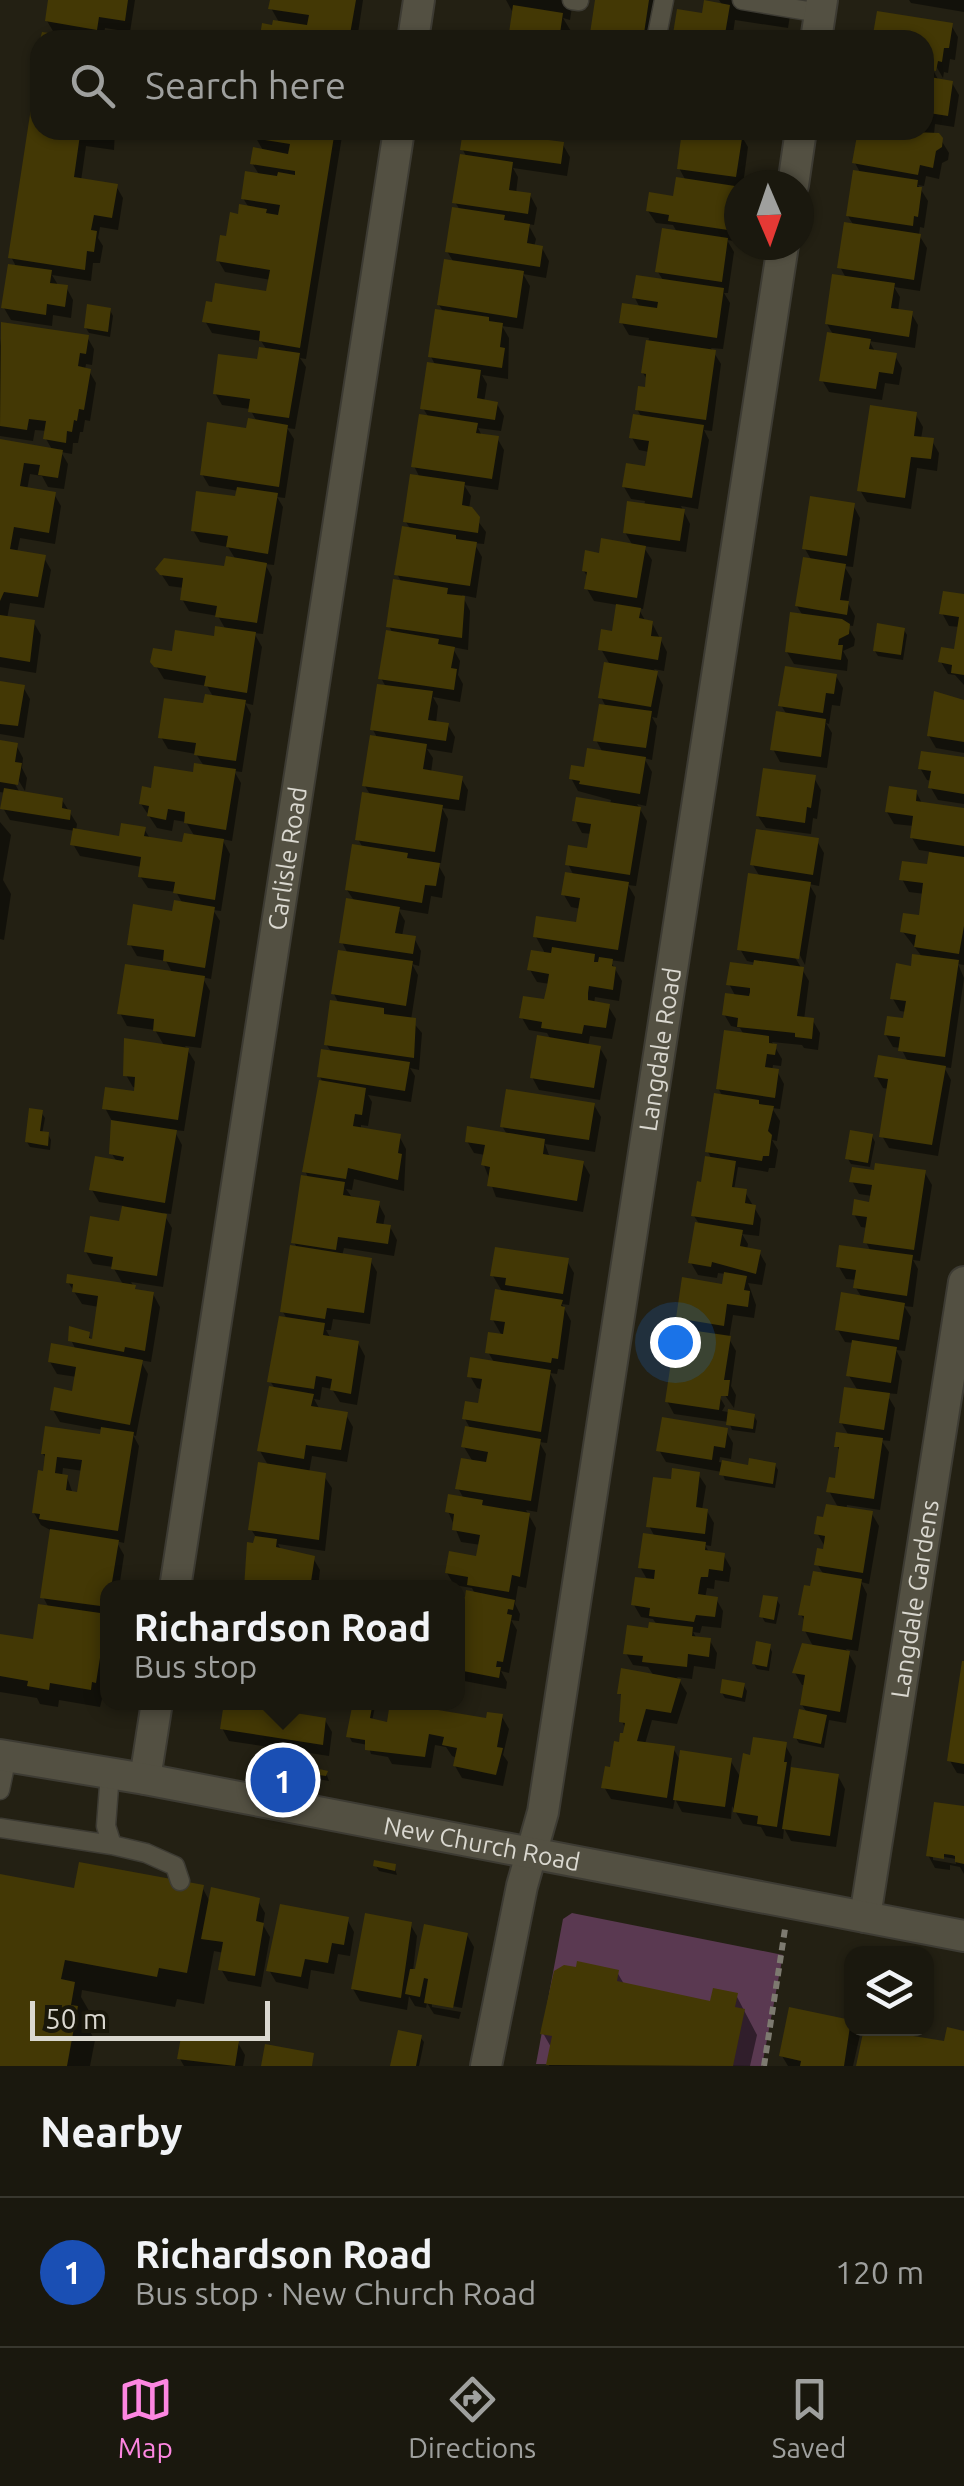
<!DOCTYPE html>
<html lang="en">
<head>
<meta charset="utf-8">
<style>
  body { margin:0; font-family:Ubuntu,sans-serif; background:#232117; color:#f1f3f6 }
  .controls { position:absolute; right:30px; bottom:30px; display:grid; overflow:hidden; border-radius:20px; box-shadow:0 2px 8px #0004 }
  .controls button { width:90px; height:90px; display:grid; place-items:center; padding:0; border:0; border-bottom:2px solid #38372e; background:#1a180e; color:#f1f3f6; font:50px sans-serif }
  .compass { position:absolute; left:724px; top:170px; width:90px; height:90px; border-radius:50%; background:#1a180e; box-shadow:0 2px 8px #0004; rotate:178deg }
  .scale { position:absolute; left:30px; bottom:25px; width:240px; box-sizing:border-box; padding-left:10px; border:5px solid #dad8d0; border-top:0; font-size:28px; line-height:35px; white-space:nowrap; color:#dad8d0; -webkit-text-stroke:8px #19170a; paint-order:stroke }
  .you { position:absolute; left:675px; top:1342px; width:35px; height:35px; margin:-25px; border:8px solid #fff; border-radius:50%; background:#1a73e8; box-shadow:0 0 0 15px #1a73e833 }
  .badge { display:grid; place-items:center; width:65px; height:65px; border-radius:50%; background:#fd86e1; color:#fff; font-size:32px; font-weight:700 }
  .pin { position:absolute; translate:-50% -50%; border:5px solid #fff; box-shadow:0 2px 10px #0006 }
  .popup { position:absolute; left:100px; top:1580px; width:365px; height:130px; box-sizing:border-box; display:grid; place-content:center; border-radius:20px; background:#1a180e; filter:drop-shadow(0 2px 8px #0005); font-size:32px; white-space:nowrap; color:#9fa09e }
  .popup b { font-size:38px; color:#f1f3f6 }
  .popup::after { content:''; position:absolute; left:50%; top:100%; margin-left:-20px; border:20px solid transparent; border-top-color:#1a180e }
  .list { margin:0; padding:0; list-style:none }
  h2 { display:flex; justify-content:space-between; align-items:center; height:130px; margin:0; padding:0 40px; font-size:42px }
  h2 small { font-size:32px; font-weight:400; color:#9fa09e }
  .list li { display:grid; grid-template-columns:65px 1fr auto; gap:30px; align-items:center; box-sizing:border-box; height:150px; padding:0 40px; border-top:2px solid #38372e }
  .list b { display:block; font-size:38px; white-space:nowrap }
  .list p { margin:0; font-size:32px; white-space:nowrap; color:#9fa09e }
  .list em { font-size:32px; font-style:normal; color:#9fa09e }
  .icon { flex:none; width:55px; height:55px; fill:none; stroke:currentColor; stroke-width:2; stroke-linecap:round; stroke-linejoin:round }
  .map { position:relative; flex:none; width:964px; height:2066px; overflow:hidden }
  .search { position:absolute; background:#1a180e; box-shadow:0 2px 8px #0004; left:30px; right:30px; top:30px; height:110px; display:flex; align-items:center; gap:25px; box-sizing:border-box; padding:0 35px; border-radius:30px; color:#9fa09e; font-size:38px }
  .sheet { height:280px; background:#1a180e }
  nav { display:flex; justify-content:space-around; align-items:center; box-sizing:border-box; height:140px; border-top:2px solid #38372e; background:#1a180e; font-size:28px; color:#9fa09e }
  nav a { display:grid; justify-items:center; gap:5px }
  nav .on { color:#fd86e1 }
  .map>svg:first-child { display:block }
  .green { fill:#5a3951 }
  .shadow { fill:#0007; fill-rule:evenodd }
  .building { fill:#433805; fill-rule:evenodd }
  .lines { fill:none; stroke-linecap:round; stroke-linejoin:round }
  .lane-casing { stroke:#3d3b33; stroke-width:21 }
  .street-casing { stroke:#3d3b33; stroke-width:34 }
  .secondary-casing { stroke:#3d3b33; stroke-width:34 }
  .path { stroke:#7d7a70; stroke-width:6; stroke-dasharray:8 5; stroke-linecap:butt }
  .lane { stroke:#535042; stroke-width:18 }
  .street { stroke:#535042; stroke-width:30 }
  .secondary { stroke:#535042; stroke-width:30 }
  .labels { text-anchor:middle; stroke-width:10; stroke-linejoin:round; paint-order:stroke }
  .street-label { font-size:25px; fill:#dad8d0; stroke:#19170a }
</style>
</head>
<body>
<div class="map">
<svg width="964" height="2066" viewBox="0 0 964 2066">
  <rect width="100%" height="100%" fill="#232013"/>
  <!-- green -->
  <path class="green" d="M572,1913L783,1955L762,2066L536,2064L563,1919Z"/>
  <!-- shadow -->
  <path class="shadow" d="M51,0H135L130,32L105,28L103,40H43L56,36L47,21Z
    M272,0H363L357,40H265L263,35L280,24L271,8Z
    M506,0H573L570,20L563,18L572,33L571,40H510L512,11Z
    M598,0H661L655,40H591Z
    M719,0H799L797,10L791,9L788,28L735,20L732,40H674L704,16L723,6Z
    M909,0H964V12L911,3Z
    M951,25L958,37L955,60L950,59L948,73L944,72L943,78L932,59L928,61L939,81L952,83L959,95L954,127L935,124L934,134L941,140L949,153L948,160L942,163L939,179L926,176L924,186L918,185L928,201L924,228L920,227L919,235L927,248L920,291L894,287L900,297L898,311L911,313L918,325L915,348L869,341L876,353L895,356L902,368L899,385L885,383L882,400L829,392L822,380L834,336L827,324L846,278L840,267L854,226L848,216L861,174L855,163L861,130H924V40H875Z
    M40,99V130H115L114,150L86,146L81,181L116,186L123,198L118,230L100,227L98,238L103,246L100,263H93L91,281L52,275L58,285L66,287L73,300L71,318L53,315L52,326L11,320L4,308L17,268L11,257Z
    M257,130H343L306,359L300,358L306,367L295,429L287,428L294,439L285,498L277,497L283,507L274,565L265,564L272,577L263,634L254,633L262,647L253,705L245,703L251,714L242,772L234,771L241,783L232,841L222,839L230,854L221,911L213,910L220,921L211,979L202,977L210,991L201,1048L185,1046L195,1062L184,1131L174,1130L182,1145L171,1214L163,1213L172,1228L163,1287L131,1282L137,1292L153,1294L160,1307L151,1362L140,1360L148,1374L136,1436L133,1435L139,1446L124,1543L116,1541L124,1555L119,1588H108L106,1700L102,1699L100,1707L59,1700L58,1707L40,1704L37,1698L0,1692V1637L38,1642L49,1608L43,1597L52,1531L41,1525L34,1513L45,1474L47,1460L43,1454L102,1437L103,1430L60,1422L53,1410L74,1393L77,1377L57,1374L50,1362L76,1350L71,1340L88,1334L94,1344L99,1307L82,1304L68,1282L124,1286L113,1267L93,1264L86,1252L121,1224L124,1206L99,1202L92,1190L117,1162L112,1154V1121L105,1108L136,1094L137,1088L133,1087L126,1075L165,1047L155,1030L127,1026L120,1013L173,974L166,961L137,956L130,944L183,904L176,892L148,888L140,876L142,867L80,856L73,844L75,831L10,820L3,808L6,793L0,792V743L16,745L23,758L22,768L27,778L25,791L14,773L10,775L20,793L62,800L77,824L76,831L121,838L144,829L151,840L184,845L195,837L186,822L174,820L172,831L157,828L141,804L153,790L195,775L204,766L196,754L168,749L161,737L214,698L207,686L164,679L153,661L216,639L226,630L218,616L189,611L182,599L184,588L169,586L158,569H226L236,560L228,547L200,542L193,530L238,499L239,491L209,486L202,474L257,422L250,409L222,405L215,393L259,362L267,350L261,341L212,333L205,321L269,294L271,280L225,272L218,260L240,216L249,208L243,198L260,176L252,163L264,152L256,138ZM63,1468L83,1471L79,1495L73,1494L67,1477L62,1476Z
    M465,130H557L556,135L541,132L540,142L563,145L570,157L567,176L513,168L518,177L516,193L530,195L537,208L534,225L528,224L536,239L534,247L542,248L549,261L546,278L523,274L530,286L523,329L502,326L509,338L508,379L482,375L487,384L484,402L497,404L504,416L501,431L478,428L482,436L497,438L504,450L498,490L464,485L471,496L469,509L486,532L484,544L474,543L482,557L476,598L462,595L470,611L468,650L452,647L460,661L458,675L463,684L460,702L433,697L438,706L436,723L448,725L455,737L452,753L427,749L433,758L431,773L461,778L468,790L465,811L442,808L448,819L441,863H437L445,877L442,898L431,896L428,914L398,909L405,921L402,936L414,938L421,951L419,966L412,964L418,975L411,1020L422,1033L419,1070L410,1068L415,1076L411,1102L368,1095L372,1102L368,1126L361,1125V1130L399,1136L406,1149L404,1191L354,1179L352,1190L346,1189L351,1196L378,1203L385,1216L383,1226L390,1227L397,1240L394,1256L344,1248L342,1256L370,1260L377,1272L370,1324L333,1319L331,1330H326L331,1339L358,1343L365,1356L357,1405L340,1402L332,1389L322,1387L320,1400L314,1399L320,1410L346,1415L353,1427L347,1462L312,1456L309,1473L324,1476L332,1488L325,1551L278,1544L281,1550L313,1558L320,1570L318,1588H246L257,1539L251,1529L269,1467L260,1451L275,1389L270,1381L287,1319L283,1312L297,1248L294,1242L309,1179L305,1171L322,1081L320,1077L332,1053L326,1044L339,1004L334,994L348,954L342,942L355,902L347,890L363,848L358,839L371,796L365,786L378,739L373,730L386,687L381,678L393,634L389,626L402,583L397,574L411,530L406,522L420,478L414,466L429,418L423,408L436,366L431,357L444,313L439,305L454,263L447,251L460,210L455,202L467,158L463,150Z
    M685,130H755L754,137L741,135L748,147L743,185L732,187L739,199V208L734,241L727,240L734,252L728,293H724L730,303L723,349L711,348L721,364L712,431L704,430L709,440L698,509L681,506L690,524L686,552L643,546L652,560L643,609L638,608L646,622L652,623L667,652L664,671L654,669L663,685L657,718L652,717L657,726L652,760L644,758L652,772L646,806L637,804L647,821L636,886L628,885L635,897L624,962L610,960L622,981L619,1001L595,997L594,1004L608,1006L616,1019L612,1039L590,1036L588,1046L600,1048L607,1060L600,1100L539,1090L532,1077L551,1040L547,1033L529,1030L522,1018L546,1002L550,984L537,982L530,970L546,955L536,937L578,925L581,909L571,907L564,895L574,876L568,864L589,851L592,834L582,833L575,820L610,804L611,800L578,791L571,778L603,753L596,740L606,707L601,697L610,665L601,649L614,634L618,605L594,601L587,589L588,578L584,571L601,556L633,546L625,532L644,506L645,501L631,499L624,487L647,468L649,452L639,450L632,438L642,418L637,409L647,390L648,381L643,373L649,338L629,335L622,323L640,308L635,298L664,282L658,272L677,232L673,225L656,223L648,211L676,199L686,181L679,168Z
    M110,310L113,316L110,337L89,333L86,328Z
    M3,324L87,337L94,349L92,365L86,364L85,370L89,371L96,383L90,421L85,420L83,432H80L78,443H73L72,454L61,452L68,464L64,489L48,487L42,476L30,474L27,490L54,494L61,506L55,544L20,538L17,553L44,558L51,570L44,608L10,603L7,619L34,623L41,635L36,673L0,667V442L53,451L46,439L47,431L35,430L33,441L0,436V346Z
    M916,415L923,427L921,439L932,441L939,453L937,471L917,468L911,509L867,502L860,490Z
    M853,505L860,518L853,567L844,566L852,579L848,603L855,616L853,626L847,625L855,639L854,646L843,651L848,660L847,671L794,664L787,652L803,616L797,606L812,561L805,549Z
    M964,597V685L955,675L948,674L941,662L956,652L960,627L949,626L942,613Z
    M904,630L907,635L903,660L878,656L875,651Z
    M836,676L843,688L840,706L832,705L829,724L826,723L832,733L827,768L780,762L773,749L787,715L781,705Z
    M0,684L23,687L30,699L24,738L0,734Z
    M964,703V753L936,748L929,736Z
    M964,760V804L938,800L931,788L932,781L927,780L920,768Z
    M814,778L821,790L817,819L813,818L811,834L766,828L758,816Z
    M916,792L923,805L964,811V965L958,964L964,978L951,1068L944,1067L951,1080L938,1156L889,1148L882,1136L889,1089L883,1088L876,1076L908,1062L901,1048L893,1047L886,1035L905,1021L907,1012L900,1011L893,999L923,958L903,932L921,918L925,894L909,892L902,879L929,867L932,852L919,850L912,838L914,826L894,824L887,812Z
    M0,822L11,835L3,880L11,894L4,940L0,939Z
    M817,841L824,853L819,886L809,884L816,896L805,965L795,946L790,949L809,981L804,1020L813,1021L820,1033L818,1050L804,1048L802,1045L772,1042L782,1059L781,1066L773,1065L772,1071H777L784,1084L780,1109L772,1108L780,1121L777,1141L772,1140L778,1150L775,1168H769L768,1172L738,1167L734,1190L745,1192L761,1219L759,1236L742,1234L748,1244L747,1250L759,1252L766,1264L762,1285L748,1283L756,1305L754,1318L733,1315L729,1339L736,1351L731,1386L736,1395L734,1408L717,1384L713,1386L725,1406L722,1411L754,1416L757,1421L755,1433L732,1430L729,1422L674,1414L667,1401L687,1332L679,1318L724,1286L726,1274L718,1273L717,1278L698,1275L691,1263L698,1222L694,1216L712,1160L708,1152L723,1097L718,1088L744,1035L740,1028L731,1026L724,1014L736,997L729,984L755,968L756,963L747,961L740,949L760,877L753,865Z
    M594,1105L601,1117L595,1152L545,1144L550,1158L583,1163L590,1175L583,1212L496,1197L484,1165L485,1155L474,1153L467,1141L508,1136L502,1126Z
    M41,1112L45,1118L42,1134H48L51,1140L50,1150L30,1147L27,1142Z
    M872,1136L875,1142L870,1167L851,1164L848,1159Z
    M925,1173L932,1185L920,1261L913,1260L918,1269L913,1307L904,1306L911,1317L905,1351L896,1350L902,1361L897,1394L886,1393L895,1408L890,1441L881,1440L889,1452L880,1510L847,1505L846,1510L872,1514L879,1526L869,1584L861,1582L867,1594L858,1651L846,1649L856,1666L846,1723L829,1720L824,1748L799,1743L796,1738L808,1714L802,1705L806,1685H802L795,1673L814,1648L805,1631L806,1623L801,1615L812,1589L824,1575L817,1564L825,1552L824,1545L817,1533L825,1520L839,1509L829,1491L837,1481L841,1454L837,1446L849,1436L841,1422L858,1391L849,1376L854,1343L845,1342L838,1330L862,1298L856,1288L857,1280L846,1279L839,1267L871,1252L866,1242L868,1228L861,1227L854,1214L871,1204L872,1196L859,1194L852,1181Z
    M567,1261L574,1273L569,1305L562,1304L571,1321L564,1370L558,1369L557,1374L550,1373L556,1385L547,1443L539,1442L546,1454L537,1512L526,1510L536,1528L526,1588L518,1586L515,1604L520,1614L519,1621L511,1620L517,1630L509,1673L501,1671L507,1682L506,1689L459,1680L458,1643L466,1629L458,1628V1598L467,1600L475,1594L472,1588L454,1585L447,1573L478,1559L481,1545L461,1542L448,1511L464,1499L458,1488L473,1462L464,1447L471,1430L465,1419L480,1406L483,1390L477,1388L470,1376L495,1364L488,1352L502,1336L493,1320L503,1293L493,1276Z
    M726,1431L733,1443L731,1459L720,1457L719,1462L751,1467L775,1465L778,1470L775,1488L725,1480L722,1472L666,1462L659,1450Z
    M698,1474L706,1486L702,1510L707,1511L714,1523L711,1546L705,1545L710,1554L724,1556L731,1568L729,1582L715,1580L714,1589L707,1588L705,1598L716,1599L723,1611L721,1628L702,1626L700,1633L693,1632L697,1639L710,1641L717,1653L715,1669L694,1666L692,1679L677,1677L687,1693L677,1724L652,1720L645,1744L673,1748L681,1762L730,1760L741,1778L752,1758L785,1745L792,1757L790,1770L838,1776L845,1789L836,1847L791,1841L784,1828L783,1839L766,1836L761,1827L743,1824L732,1806L731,1819L682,1812L675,1799L673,1809L611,1799L604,1787L626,1730L622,1721L623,1699L620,1693L654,1676L648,1667L633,1665L626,1653L657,1625L653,1619L641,1617L634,1605L648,1581L640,1567L655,1537L649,1526L673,1482Z
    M777,1600L780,1605L776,1624L765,1622L762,1617Z
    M769,1646L772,1652L769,1671L757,1669L754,1664Z
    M964,1669V1774L957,1773L950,1761Z
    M744,1686L747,1691L745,1702L725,1698L722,1693Z
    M226,1702H286L284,1714L325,1720L332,1732L329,1756L229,1741L222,1728Z
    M356,1702H376L372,1721L389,1724L488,1720L502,1717L509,1729L503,1755L508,1762L503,1786L462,1778L455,1766L457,1758L452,1756L446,1747L435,1745L431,1768L392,1764L388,1757L371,1754L368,1745L352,1742L349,1736Z
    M308,1772L326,1773L329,1781L311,1778Z
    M964,1809V1874L960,1867L950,1865V1870L935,1868L928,1855ZM933,1855L956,1859V1864L933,1860Z
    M376,1866H394L397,1875L379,1871Z
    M0,1885L76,1891L202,1887L210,1902L258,1901L265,1913L263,1925L270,1937L261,1987L228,1981L221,1969L224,1953L214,1951L204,2004L177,1999L175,2007L82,1990L81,1997L92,2016L89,2030L95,2040L90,2066H0Z
    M347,1919L354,1932L350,1956L338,1954L334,1974L311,1970L308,1989L276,1982L269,1970Z
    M410,1924L417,1936L413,1971L467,1935L474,1947L462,2008L432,2002V2007L461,2012L459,2019L434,2014L427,2003L426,2008L415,2006L409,1996L407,2010L360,2001L353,1989Z
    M617,1972L624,1984L712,2004L736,1995L757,2035L750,2066H549L552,2049L543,2033Z
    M791,2010L852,2023V2028H856L860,2035L853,2066H788L782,2056Z
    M420,2037L424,2042L419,2066H393Z
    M238,2043L245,2055L243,2066H181H184L180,2059Z"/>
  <!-- building -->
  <path class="building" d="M48,0H128L125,21L99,17L97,30L45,21Z
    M270,0H356L349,40H288L260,36L262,23L272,25L273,20L307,25L309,15L268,9Z
    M595,0H649L643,40H589Z
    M704,0L730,5L724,40H672L677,9L702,13Z
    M513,5L563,13L559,40H508Z
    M877,11L953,23L949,48H944L942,62L938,61L936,71L924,69V40H872Z
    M42,32L85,38L84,40H40Z
    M38,57H40V87L33,86Z
    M924,76L953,81L948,116L929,113L928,122H924Z
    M33,95L40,96V130H109L108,139L80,135L74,177L118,184L112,218L94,215L91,230L97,231L94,252L87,251L85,270L8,258Z
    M254,130H335L300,348L259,341L260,331L202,322L206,301L212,302L215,283L266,291L270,270L216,261L220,235L226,236L230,212L238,214L239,204L267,209L266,213L278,215L280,205L241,199L245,171L277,176L278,172L295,175V171L250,164L253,147L288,154L290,144L253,138Z
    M463,130H534L533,138L564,142L561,164L460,150Z
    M682,130L743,132L736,177L677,169Z
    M858,130L939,133L943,138L942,147L936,151L933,168L920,165L918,175L852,163Z
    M460,154L513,162L509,190L531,193L528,214L452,203Z
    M853,170L918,180L917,187H922L918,217L914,216L913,226L846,216Z
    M676,177L735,186L728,230L668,221L669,215L646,211L649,192L673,196Z
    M452,207L505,215L504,220L530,224L527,243L543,246L540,267L445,252Z
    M844,222L921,234L914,280L837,268Z
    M662,228L728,238L722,282L655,272Z
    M444,259L524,271L517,318L437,305Z
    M8,264L52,270L50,283L68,285L65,307L47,304L46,315L1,308Z
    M832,274L895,283L891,308L913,311L909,337L825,324Z
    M636,275L724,288L717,338L619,323L622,303L657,308L658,302L632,298Z
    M87,304L111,308L108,332L84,328Z
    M435,309L489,317V321L503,323L500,347L505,348L502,368L428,357Z
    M1,322L89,335L86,354L80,353L78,366L91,369L84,410L79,409L77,421L74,420L72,432L67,431L66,443L43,439L46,421L29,419L27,430L0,426Z
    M827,332L871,339L869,349L897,353L893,374L879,372L876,389L819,381Z
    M646,340L716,350L706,420L635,410L638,386L645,387L646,374L641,373Z
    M259,347L300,353L289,418L248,412L250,399L213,394L218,354L257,359Z
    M427,362L481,370L477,398L498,402L495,420L420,409Z
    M870,405L917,412L914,436L934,438L931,459L911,457L905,498L857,491Z
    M419,414L478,423L476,433L499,436L492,479L411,467Z
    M633,414L704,425L692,498L622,487L626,463L645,466L649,441L629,438Z
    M248,418L288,425L279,487L200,475L207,422L246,428Z
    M0,439L63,450L58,478L38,475L40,465L24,463L20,486L56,492L49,533L14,527L10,549L46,555L38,597L4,592L0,601Z
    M410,474L465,482L462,505L472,507L480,517L478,533L403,522Z
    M237,487L278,493L268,554L226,547L228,536L191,531L196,491L235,496Z
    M810,496L855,503L847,556L802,549Z
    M627,501L685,509L680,541L623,533Z
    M402,526L456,535V539L477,542L470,586L394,575Z
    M601,538L646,546L637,598L584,589L587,572L582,571L585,550L599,553Z
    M226,556L267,563L257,623L215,617L217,606L180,600L183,578L160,575L155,569L164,558L224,566Z
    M803,557L846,564L840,600L849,601L847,615L795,606Z
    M393,579L448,588L447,594L465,596L462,638L386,627Z
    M943,591L964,594V675L951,673L952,665L938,662L941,647L954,649L959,617L939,614Z
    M616,604L641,608L639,618L653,621L651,636L662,637L658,660L598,650L601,629L612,631Z
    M790,612L842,619L850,624L849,634L839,639L838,645H843L841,660L785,652Z
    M0,615L35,620L30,662L0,657Z
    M877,623L905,628L901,655L873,651Z
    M215,626L256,632L247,693L204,686L206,676L154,667L150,662L153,648L172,651L175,630L214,636Z
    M386,630L439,639L438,644L455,647L451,668L457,669L454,690L378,679Z
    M604,662L658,671L651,707L598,698Z
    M785,666L837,674L834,694L826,693L823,713L778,706Z
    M0,681L25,685L18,726L0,724Z
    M377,684L433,691L428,720L449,723L446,741L370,730Z
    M934,691L964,700V742L927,736Z
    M205,694L246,700L236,761L194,755L196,743L158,738L164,698L203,703Z
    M599,704L652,711L646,748L593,741Z
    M776,711L826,719L821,757L770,750Z
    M370,735L427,744L423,769L463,776L459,800L362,786Z
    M0,740L18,743L15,762L22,763L18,785L0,782Z
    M587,748L646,757L640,794L579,784L580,781L569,779L571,765L584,767Z
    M921,751L964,757V794L928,788L931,771L918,769Z
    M194,763L236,769L226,830L184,823L185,812L168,809L166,820L147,816L149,806L139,804L142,786L151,788L154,766L193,772Z
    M763,768L816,775L811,808L807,807L805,823L756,816Z
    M889,786L917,790L916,801L964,808V846L910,838L913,816L885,812Z
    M4,788L63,798L62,808L71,810L70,820L0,809Z
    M362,792L443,805L435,852L355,840Z
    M576,797L641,807L630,875L565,865L568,845L587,848L591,824L572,821Z
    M121,823L146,827L144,836L182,842L184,833L224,839L215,900L173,893L175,882L138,877L141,857L70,845L73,828L119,836Z
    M756,829L819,838L813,875L750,865Z
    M352,844L408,853L407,858L440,863L436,886L425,885L422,903L345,890Z
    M929,852L964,857V926L959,954L914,947L916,935L900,932L903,913L919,915L923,883L899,880L902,861L927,864Z
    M565,872L629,882L618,950L533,937L536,916L576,922L580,898L561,895Z
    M748,873L811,882L799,959L737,950Z
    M346,898L400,907L395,933L416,936L413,954L339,943Z
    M174,900L215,907L205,968L163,961L164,950L127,945L133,904L172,911Z
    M552,947L595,954L594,962H598L599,957L613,959L612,966L616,967L613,990L589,986L588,993V1000L610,1004L606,1028L584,1025L582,1034L541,1028L542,1022L519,1018L523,996L544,999L547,986L549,974L527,970L531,950L551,953Z
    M338,950L413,961L406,1006L331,994Z
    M912,954L959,960L945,1057L898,1051L900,1037L884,1035L887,1016L903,1018L906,1001L890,999L896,963L911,966Z
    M754,960L804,967L797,1016L814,1018L812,1039L795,1037V1033L737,1027L738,1018L722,1015L725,993L749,996L750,992V988L726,985L730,962L753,965Z
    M125,964L205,976L195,1037L153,1031L154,1019L117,1014Z
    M330,1000L384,1008V1014L416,1018L414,1058L324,1045Z
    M724,1030L769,1036V1043L777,1044L775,1055L767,1054L765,1067L779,1069L775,1098L716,1089Z
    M537,1035L601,1046L594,1088L530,1078Z
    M124,1038L189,1048L178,1120L102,1109L105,1087L134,1091L135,1077L123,1076Z
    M321,1049L410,1062L405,1091L317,1077Z
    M878,1055L946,1066L932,1145L879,1137L888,1079L874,1077Z
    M319,1080L366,1088L362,1115L355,1114L353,1126L401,1134L398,1153L402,1154L398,1180L348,1168L346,1179L302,1172Z
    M506,1089L595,1103L589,1140L500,1127Z
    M714,1093L759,1100V1104L774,1106L768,1131L772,1135L769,1156H763L762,1161L705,1152Z
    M29,1108L43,1110L40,1131L49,1132L48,1146L25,1142Z
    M111,1120L177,1130L165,1203L89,1190L95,1156L123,1161L124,1157L109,1154Z
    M467,1126L545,1139L543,1154L584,1161L577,1201L487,1186L490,1167L481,1165L485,1145L465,1142Z
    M850,1130L873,1134L868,1163L845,1159Z
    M705,1156L736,1161L732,1187L747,1189L745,1203L756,1205L753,1225L691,1216L697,1181L701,1182Z
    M875,1163L926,1170L914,1250L863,1243L867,1217L852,1215L854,1199L869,1202L872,1185L849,1182L852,1167L874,1170Z
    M301,1175L345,1182L343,1195L380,1201L376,1223L391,1225L388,1244L338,1237L336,1250L291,1243Z
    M122,1206L167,1214L157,1276L111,1269L113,1257L84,1252L90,1216L119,1221Z
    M695,1222L743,1230L740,1246L761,1250L756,1274L712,1262L711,1267L688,1263Z
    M290,1245L372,1258L364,1313L327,1308L325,1319L280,1312Z
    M839,1245L913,1255L907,1296L853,1288L856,1270L836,1267Z
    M495,1247L569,1258L563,1294L505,1285L506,1278L490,1276Z
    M724,1272L747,1276L744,1290L750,1291L748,1307L727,1304L724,1326L676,1318L682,1277L722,1284Z
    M67,1274L136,1285L135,1289L154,1292L145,1351L125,1347L124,1352L68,1341L69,1326L90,1332L89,1338L92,1339L98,1296L72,1292L73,1284L66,1283Z
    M495,1289L563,1300L561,1306L565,1307L558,1359L552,1358L551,1363L485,1353L488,1332L503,1334L505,1322L490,1320Z
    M841,1292L905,1303L899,1340L835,1330Z
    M279,1316L325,1323L323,1335L359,1341L351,1394L330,1390L332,1379L316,1376L314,1389L267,1382Z
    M676,1328L731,1336L724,1380H730L728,1396H721L719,1410L665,1402Z
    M852,1340L897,1347L891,1383L846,1376Z
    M51,1343L143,1360L130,1425L50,1410L54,1387L72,1391L76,1367L48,1362Z
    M470,1357L551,1370L541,1432L462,1419L465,1401L478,1403L482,1379L467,1377Z
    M269,1386L314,1394L311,1406L348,1412L341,1450L306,1445L304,1459L257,1451Z
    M844,1387L890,1393L884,1430L839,1423Z
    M728,1409L755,1414L753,1429L726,1425Z
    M662,1417L728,1428L725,1448L714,1446L712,1460L656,1451Z
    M45,1426L100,1434L101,1427L134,1432L118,1531L39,1519L40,1514L32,1513L38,1470L43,1471L45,1454H41ZM57,1457L82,1460L77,1492L66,1490L68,1475L55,1473Z
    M465,1426L541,1439L531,1501L455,1489L461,1458L486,1462L488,1452L461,1447Z
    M836,1432L883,1438L874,1499L826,1492L829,1477L835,1478L839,1447H834Z
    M749,1458L776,1463L773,1484L719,1475L722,1460L748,1465Z
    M258,1462L326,1473L319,1540L248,1530Z
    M672,1468L700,1472L696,1507L708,1509L705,1534L646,1527L653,1477L671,1479Z
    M448,1494L483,1500L482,1505L530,1513L520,1577L512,1575L509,1592L467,1585L468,1577L445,1573L449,1551L476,1556L480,1535L452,1530L454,1514L445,1512Z
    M826,1504L873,1511L863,1573L814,1565L817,1548L823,1549L825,1536L814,1534L817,1516L823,1517Z
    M50,1529L119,1540L111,1588H108V1607L40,1598Z
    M643,1533L706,1542L705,1550L725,1553L723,1571L709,1569L708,1577H701L700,1581L698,1594L718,1597L715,1617L696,1615L694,1622L649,1616L650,1608L631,1605L635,1577L654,1579L655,1570L638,1568Z
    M255,1536L277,1539L276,1547L315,1556L310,1588H244L247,1542L253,1543Z
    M813,1571L862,1579L852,1640L802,1631L804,1616L798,1615L804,1585L810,1586Z
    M466,1590L515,1600L513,1610L508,1609L507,1614L512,1615L503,1662L497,1661L496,1667H501L499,1678L458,1670V1640L465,1619L458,1618V1596L465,1597Z
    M763,1595L778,1597L774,1620L759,1617Z
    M38,1604L107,1614L96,1683L92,1682L91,1690L50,1683L49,1690L27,1686L28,1681L0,1676V1634L33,1639Z
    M649,1622L693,1627L692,1636L711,1638L709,1657L688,1654L687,1667L642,1662L643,1656L623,1654L627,1625L648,1628Z
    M756,1641L771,1644L767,1667L752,1664Z
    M802,1643L850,1651L840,1712L800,1705L805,1675L792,1673Z
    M962,1661H964V1764L947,1761Z
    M621,1668L681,1679L671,1713L646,1709L637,1741L675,1746L667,1798L601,1788L605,1766L610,1767L614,1741L619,1742L620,1733H623L625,1723L619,1722L621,1694H617Z
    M722,1679L745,1683L742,1698L720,1693Z
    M224,1702H278L277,1710L326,1718L323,1745L220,1729Z
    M353,1702H373L370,1718L387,1722L390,1702L486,1718L487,1712L503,1714L497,1747L503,1748L496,1775L453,1766L457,1748L442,1745L444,1737L429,1734L425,1757L365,1750V1740L346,1737Z
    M799,1709L827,1715L821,1744L793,1738Z
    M753,1737L787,1742L784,1762H787L777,1827L757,1824L758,1816L733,1812L743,1753L750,1755Z
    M680,1750L732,1758L725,1807L673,1800Z
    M306,1766L328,1771L326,1776L305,1773Z
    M791,1767L839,1774L830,1836L782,1829Z
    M934,1802L964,1806V1864L955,1862V1856L952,1855L944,1854V1859L926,1856Z
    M374,1860L396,1864L395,1871L373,1866Z
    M79,1862L204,1885L187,1973L159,1968L157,1977L65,1960L61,1979L75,1982L71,2005L78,2006L67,2066H0V1874L74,1888Z
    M211,1887L260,1898L256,1921L264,1923L255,1976L218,1970L223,1942L201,1939Z
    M280,1904L349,1917L344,1945L332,1943L328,1963L305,1959L301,1977L266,1971Z
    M365,1913L412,1922L401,1998L351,1989Z
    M424,1924L468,1933L453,2008L424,2003L428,1979L424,1978L420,1997L405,1994L410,1969H415Z
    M577,1961L619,1970L617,1981L710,2001L713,1988L738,1993L735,2007L745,2009L733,2066L546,2065L552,2036L540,2034L554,1971L564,1965L576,1967Z
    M789,2007L851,2020L844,2066H800L801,2061L779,2056Z
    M947,2027L964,2031V2066H856L864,2028L944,2041Z
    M398,2030L422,2035L416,2066H390Z
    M212,2036L239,2041L235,2066L177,2059L181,2037L211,2041Z
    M265,2044L314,2053L312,2066H261Z"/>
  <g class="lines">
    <defs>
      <path id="lane" d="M572,0L579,1
        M742,0L820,13
        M656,40L664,0
        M110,1773L106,1826L112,1845L146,1853L175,1866L180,1881
        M0,1790L7,1756
        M0,1828L112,1845"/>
      <g id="street">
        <path d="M413,40L419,0"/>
        <path d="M816,40L822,0"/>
        <path d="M793,185L801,130"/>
        <path id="s1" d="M175,1588L399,130"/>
        <path d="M145,1779L157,1702"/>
        <path id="s2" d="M865,1917L964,1282"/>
        <path id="s3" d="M486,2066L522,1886L543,1812L783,245"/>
      </g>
      <g id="secondary">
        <path id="s4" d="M0,1755L145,1779L964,1936"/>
      </g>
    </defs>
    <!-- lane casing -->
    <use href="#lane" class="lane-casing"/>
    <!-- street casing -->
    <use href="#street" class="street-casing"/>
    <!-- secondary casing -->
    <use href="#secondary" class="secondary-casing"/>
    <!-- path -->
    <path class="path" d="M764,2066L785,1929"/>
    <!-- lane -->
    <use href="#lane" class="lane"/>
    <!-- street -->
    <use href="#street" class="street"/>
    <!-- secondary -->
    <use href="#secondary" class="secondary"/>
  </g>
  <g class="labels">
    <!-- street labels -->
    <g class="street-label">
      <text dy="9" stroke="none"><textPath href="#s1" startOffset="738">Carlisle Road</textPath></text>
      <text dy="9" stroke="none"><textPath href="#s3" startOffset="1032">Langdale Road</textPath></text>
      <text dy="9" stroke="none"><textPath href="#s2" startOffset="322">Langdale Gardens</textPath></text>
      <text dy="9" stroke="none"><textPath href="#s4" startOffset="490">New Church Road</textPath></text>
    </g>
  </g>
</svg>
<div class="controls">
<button><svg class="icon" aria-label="layers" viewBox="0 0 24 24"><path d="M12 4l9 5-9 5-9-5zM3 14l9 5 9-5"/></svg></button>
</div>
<svg class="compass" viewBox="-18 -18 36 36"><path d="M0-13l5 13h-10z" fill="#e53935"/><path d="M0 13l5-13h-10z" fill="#9fa09e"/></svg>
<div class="scale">50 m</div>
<div class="you"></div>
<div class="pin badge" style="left:283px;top:1780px;background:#1a4fb4">1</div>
<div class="popup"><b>Richardson Road</b>Bus stop</div>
<div class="search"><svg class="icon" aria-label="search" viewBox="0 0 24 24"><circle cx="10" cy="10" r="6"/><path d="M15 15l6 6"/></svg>Search here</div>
</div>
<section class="sheet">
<h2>Nearby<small></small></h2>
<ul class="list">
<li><span class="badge" style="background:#1a4fb4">1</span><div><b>Richardson Road</b><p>Bus stop · New Church Road</p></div><em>120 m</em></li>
</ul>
</section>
<nav>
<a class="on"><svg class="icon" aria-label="map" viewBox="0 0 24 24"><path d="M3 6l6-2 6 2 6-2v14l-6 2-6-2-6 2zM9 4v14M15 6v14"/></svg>Map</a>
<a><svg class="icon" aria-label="directions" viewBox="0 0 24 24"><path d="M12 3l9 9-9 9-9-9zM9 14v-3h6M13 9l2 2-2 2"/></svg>Directions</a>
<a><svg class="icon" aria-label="saved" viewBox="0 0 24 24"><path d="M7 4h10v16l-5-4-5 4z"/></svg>Saved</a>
</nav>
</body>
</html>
